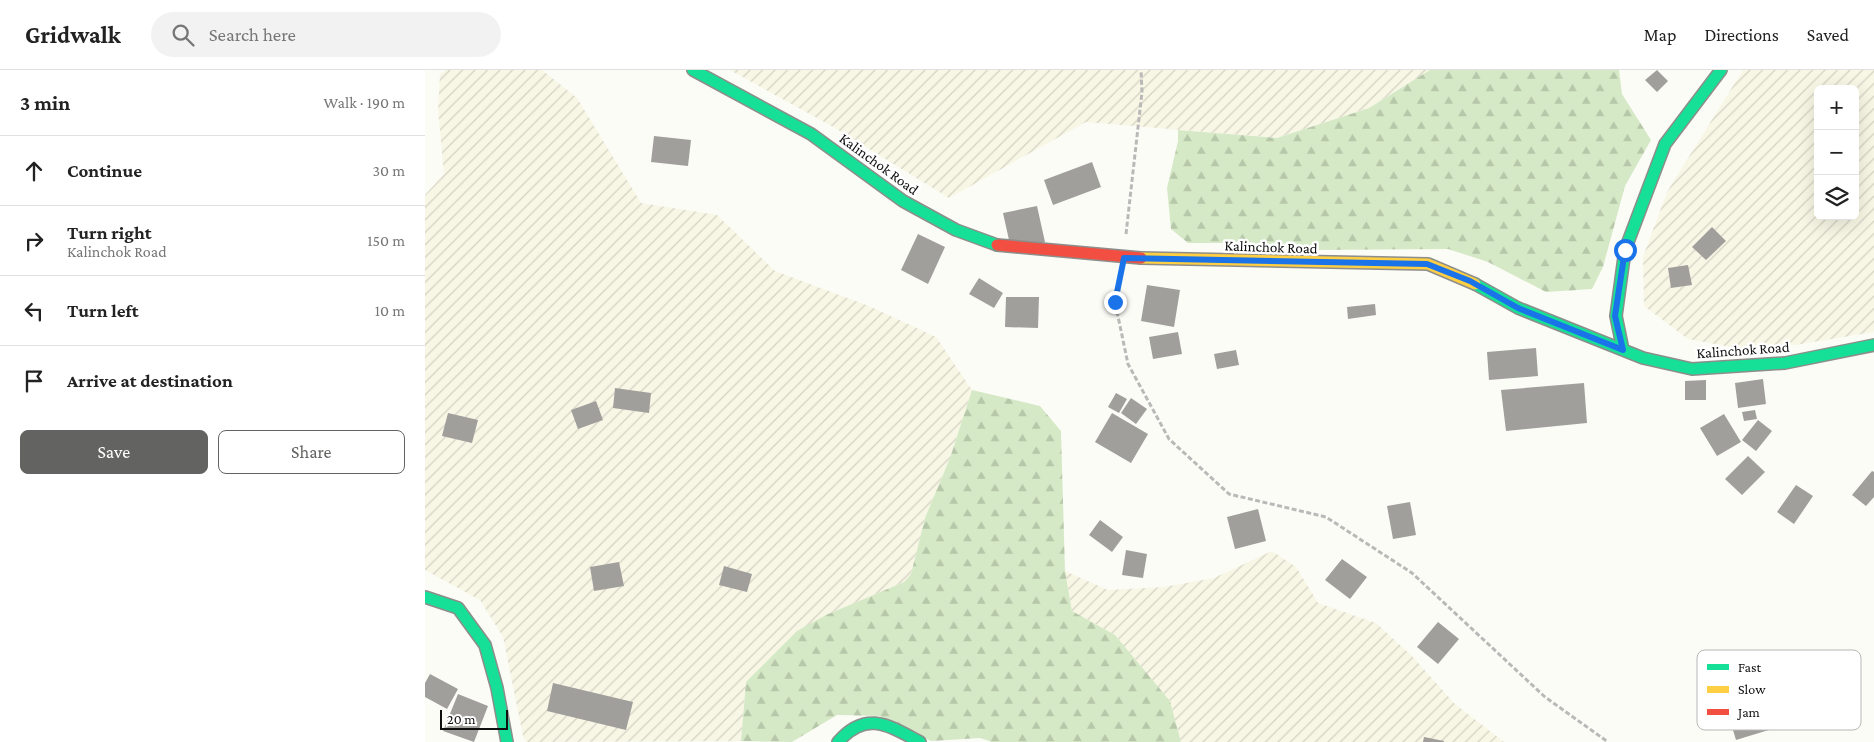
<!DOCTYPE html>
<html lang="en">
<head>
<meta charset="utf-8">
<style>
  body { margin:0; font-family:"Crimson Pro",serif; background:#f2f2f2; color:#222 }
  .controls { position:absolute; right:15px; top:15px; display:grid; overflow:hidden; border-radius:8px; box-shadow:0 5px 20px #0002 }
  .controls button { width:45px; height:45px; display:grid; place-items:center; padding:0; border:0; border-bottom:1px solid #e0e0e0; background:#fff; color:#222; font:25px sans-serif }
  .scale { position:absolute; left:15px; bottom:12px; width:68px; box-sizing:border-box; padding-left:5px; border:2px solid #101010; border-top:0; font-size:14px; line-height:18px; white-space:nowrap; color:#101010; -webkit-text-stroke:4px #fff; paint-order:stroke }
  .stop { position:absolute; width:15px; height:15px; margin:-11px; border:4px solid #1a73e8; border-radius:50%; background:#fff }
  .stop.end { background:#1a73e8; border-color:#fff; box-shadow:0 1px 5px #0008 }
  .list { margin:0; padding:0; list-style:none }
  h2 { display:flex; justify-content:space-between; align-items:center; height:65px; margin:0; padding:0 20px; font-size:21px }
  h2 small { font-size:16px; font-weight:400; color:#767676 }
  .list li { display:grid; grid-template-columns:32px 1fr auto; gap:15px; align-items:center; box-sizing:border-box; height:70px; padding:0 20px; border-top:1px solid #e0e0e0 }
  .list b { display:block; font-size:19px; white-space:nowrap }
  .list p { margin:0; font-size:16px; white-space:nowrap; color:#767676 }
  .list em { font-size:16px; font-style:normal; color:#767676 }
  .actions { display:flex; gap:10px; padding:15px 20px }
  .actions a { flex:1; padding:11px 0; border:1px solid #636361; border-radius:8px; text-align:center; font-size:18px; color:#636361 }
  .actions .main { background:#636361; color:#fff }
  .icon { flex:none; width:28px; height:28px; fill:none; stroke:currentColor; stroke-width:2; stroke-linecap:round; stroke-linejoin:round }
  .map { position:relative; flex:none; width:1449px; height:672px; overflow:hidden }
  header { display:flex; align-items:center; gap:30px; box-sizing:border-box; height:70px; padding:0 25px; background:#fff; border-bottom:1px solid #e0e0e0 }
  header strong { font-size:24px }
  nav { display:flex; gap:28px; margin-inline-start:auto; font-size:18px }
  .search { width:350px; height:45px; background:#f2f2f2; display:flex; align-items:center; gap:12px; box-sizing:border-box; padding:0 18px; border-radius:28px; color:#767676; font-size:19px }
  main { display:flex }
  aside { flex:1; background:#fff }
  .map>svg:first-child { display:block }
  .farmland { fill:url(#farmland-furrows); fill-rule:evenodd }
  .forest { fill:url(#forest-firs) }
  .building { fill:#a09f9c }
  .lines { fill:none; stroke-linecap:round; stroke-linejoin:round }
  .fast-casing { stroke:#8d8d8b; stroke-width:14 }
  .slow-casing { stroke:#8d8d8b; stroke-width:14 }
  .jam-casing { stroke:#8d8d8b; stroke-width:14 }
  .path { stroke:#b9b9b8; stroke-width:3; stroke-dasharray:5 2.5; stroke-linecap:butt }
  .fast { stroke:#16e098; stroke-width:11 }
  .slow { stroke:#ffcf43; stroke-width:11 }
  .jam { stroke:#f24e42; stroke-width:11 }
  .route { stroke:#1a73e8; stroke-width:6 }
  .labels { text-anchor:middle; stroke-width:5; stroke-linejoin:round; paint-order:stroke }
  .street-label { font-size:15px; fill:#101010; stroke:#fff }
  .key { fill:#fff; stroke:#b7b7b7; stroke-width:1 }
  .key-label { font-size:14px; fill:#101010 }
</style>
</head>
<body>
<header>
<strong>Gridwalk</strong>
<div class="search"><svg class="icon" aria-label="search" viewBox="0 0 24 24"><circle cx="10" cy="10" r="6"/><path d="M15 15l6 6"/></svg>Search here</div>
<nav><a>Map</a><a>Directions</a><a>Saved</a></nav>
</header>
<main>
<aside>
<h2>3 min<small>Walk · 190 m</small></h2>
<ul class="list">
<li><svg class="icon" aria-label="ahead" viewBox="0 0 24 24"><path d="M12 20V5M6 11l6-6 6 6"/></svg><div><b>Continue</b></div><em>30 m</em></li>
<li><svg class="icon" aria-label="right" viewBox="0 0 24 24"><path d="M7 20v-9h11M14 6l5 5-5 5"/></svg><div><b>Turn right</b><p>Kalinchok Road</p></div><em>150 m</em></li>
<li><svg class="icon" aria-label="left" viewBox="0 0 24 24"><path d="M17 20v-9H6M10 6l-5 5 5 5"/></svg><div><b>Turn left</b></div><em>10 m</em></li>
<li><svg class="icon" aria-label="arrive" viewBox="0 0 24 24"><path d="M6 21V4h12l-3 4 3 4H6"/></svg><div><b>Arrive at destination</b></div></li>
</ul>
<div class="actions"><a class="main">Save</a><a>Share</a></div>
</aside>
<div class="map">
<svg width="1449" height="672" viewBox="0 0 1449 672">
  <defs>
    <pattern id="farmland-furrows" width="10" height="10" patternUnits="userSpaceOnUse" patternTransform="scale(1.25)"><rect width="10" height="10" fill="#f8f6e4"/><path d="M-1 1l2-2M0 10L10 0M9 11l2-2" fill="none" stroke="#d4d2c3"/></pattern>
    <pattern id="forest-firs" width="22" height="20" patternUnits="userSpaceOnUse" patternTransform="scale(1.25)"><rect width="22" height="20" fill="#d6e9c6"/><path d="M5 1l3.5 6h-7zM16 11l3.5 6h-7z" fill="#b7c7a9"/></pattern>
  </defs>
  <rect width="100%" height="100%" fill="#fcfcf7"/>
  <!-- farmland -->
  <path class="farmland" d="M21,0H117L152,28L216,133L292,145L350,201L444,236L511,267L547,320L525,388L500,448L486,504L479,512L401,545L321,612L316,671L101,672L98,666L78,567L55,530L0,500V125L19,104L13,40L15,4Z
    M305,0H1005L944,38L852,68L661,52L524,128L410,58Z
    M1318,0H1449V262L1370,275L1317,279L1263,269L1219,236L1218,187L1242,122ZM1393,19H1430V146H1393Z
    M847,481L871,497L893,533L951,553L987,586L1030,634L1079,672H756L745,631L690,565L647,541L640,501L683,520L739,517L789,508Z"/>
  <!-- forest -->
  <path class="forest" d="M1005,0H1194L1197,24L1226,70L1200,116L1178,197L1167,219L1121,222L1063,192L1023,179L891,180L826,173H763L746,159L742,118L753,71V60L852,68L944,38Z
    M547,320L615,336L636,361L640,501L647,541L690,565L745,631L756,672H567L555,668L506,671L454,646L412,645L367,672L316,671L321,612L372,561L401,545L479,512L486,504L500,448L525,388Z"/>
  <!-- building -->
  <path class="building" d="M1232,0L1243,11L1232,22L1220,10Z
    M229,66L266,70L263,96L226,92Z
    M667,92L676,117L628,135L619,110Z
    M612,136L620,172L586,179L578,143Z
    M1287,157L1301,171L1281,190L1267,177Z
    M493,164L520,177L503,214L476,200Z
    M1263,195L1267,215L1246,218L1243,198Z
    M554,208L578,223L569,238L544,224Z
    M722,215L755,220L749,257L716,251Z
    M581,227H614L613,258L580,257Z
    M950,234L951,245L923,249L922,237Z
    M753,262L757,284L728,289L724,267Z
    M1111,278L1113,306L1064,310L1062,282Z
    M811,280L814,295L792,299L789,284Z
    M1338,309L1341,334L1313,338L1310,313Z
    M1281,310V330H1260V311Z
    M1159,313L1162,353L1081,361L1076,320Z
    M190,318L226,323L224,343L188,338Z
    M691,323L702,329L694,343L683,337Z
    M706,328L722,339L711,354L696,343Z
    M171,331L178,350L153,359L146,340Z
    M1330,340L1332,349L1319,351L1317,342Z
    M23,343L53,350L47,373L17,366Z
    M687,343L723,364L706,393L670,372Z
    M1299,344L1316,372L1292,386L1275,358Z
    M1333,350L1347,361L1331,381L1317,370Z
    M1323,386L1340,402L1317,425L1300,409Z
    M1447,401L1449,402V427L1441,436L1427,425Z
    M1371,415L1388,426L1369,454L1352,442Z
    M985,432L991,465L968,469L962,436Z
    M833,439L841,471L810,479L802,447Z
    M675,450L698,467L687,482L664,465Z
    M701,480L722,484L718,508L697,505Z
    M917,489L942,507L925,529L900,510Z
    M194,492L199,516L169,521L165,497Z
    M299,496L327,504L322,522L294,515Z
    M1013,552L1034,569L1013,594L992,577Z
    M5,604L33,619L22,639L0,627V613Z
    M128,613L208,632L201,660L122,641Z
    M33,624L63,636L49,672L18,661Z
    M1341,639L1347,659L1311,670L1305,650Z
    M999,667L1019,671V672H998Z"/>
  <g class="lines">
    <defs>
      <path id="fast" d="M268,0L386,64L478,131L531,160L572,175
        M1050,214L1093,238L1218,288L1267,299L1360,293L1449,275
        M1198,280L1191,246L1200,180L1240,74L1296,0
        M0,527L33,538L60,575L72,618L82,672
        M413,672C441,640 463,655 495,672"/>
      <path id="slow" d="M716,188L1003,194L1050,214"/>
      <path id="jam" d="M572,175L716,188"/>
    </defs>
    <!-- fast casing -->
    <use href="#fast" class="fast-casing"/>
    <!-- slow casing -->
    <use href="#slow" class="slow-casing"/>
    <!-- jam casing -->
    <use href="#jam" class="jam-casing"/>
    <!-- path -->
    <path class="path" d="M701,164L717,22L716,0
      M694,212L690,232L703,294L744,369L804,424L901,447L987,503L1120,627L1183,672"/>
    <!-- fast -->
    <use href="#fast" class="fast"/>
    <!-- slow -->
    <use href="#slow" class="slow"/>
    <!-- jam -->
    <use href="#jam" class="jam"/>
  </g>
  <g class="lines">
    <!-- route -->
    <path class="route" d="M690,232L699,188L1002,194L1045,211L1093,238L1198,280L1190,246L1200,180"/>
  </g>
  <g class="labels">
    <!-- street labels -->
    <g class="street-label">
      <text transform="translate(454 94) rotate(36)" y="5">Kalinchok Road</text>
      <text transform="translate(846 177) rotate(2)" y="5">Kalinchok Road</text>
      <text transform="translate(1318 280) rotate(-4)" y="5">Kalinchok Road</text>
    </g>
  </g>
  <!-- legend -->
  <rect x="1272" y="580" width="164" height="80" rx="8" class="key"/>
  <rect x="1282" y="594" width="22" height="6" fill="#16e098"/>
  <rect x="1282" y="616" width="22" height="7" fill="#ffcf43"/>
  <rect x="1282" y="639" width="22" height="6" fill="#f24e42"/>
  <g class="key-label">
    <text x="1313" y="602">Fast</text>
    <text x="1313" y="624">Slow</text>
    <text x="1313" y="647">Jam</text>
  </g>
</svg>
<div class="controls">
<button>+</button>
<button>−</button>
<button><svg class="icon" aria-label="layers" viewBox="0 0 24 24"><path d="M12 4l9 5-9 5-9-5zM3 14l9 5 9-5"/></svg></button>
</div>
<div class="scale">20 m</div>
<div class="stop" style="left:1200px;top:180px"></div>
<div class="stop end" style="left:690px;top:232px"></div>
</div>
</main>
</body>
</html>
